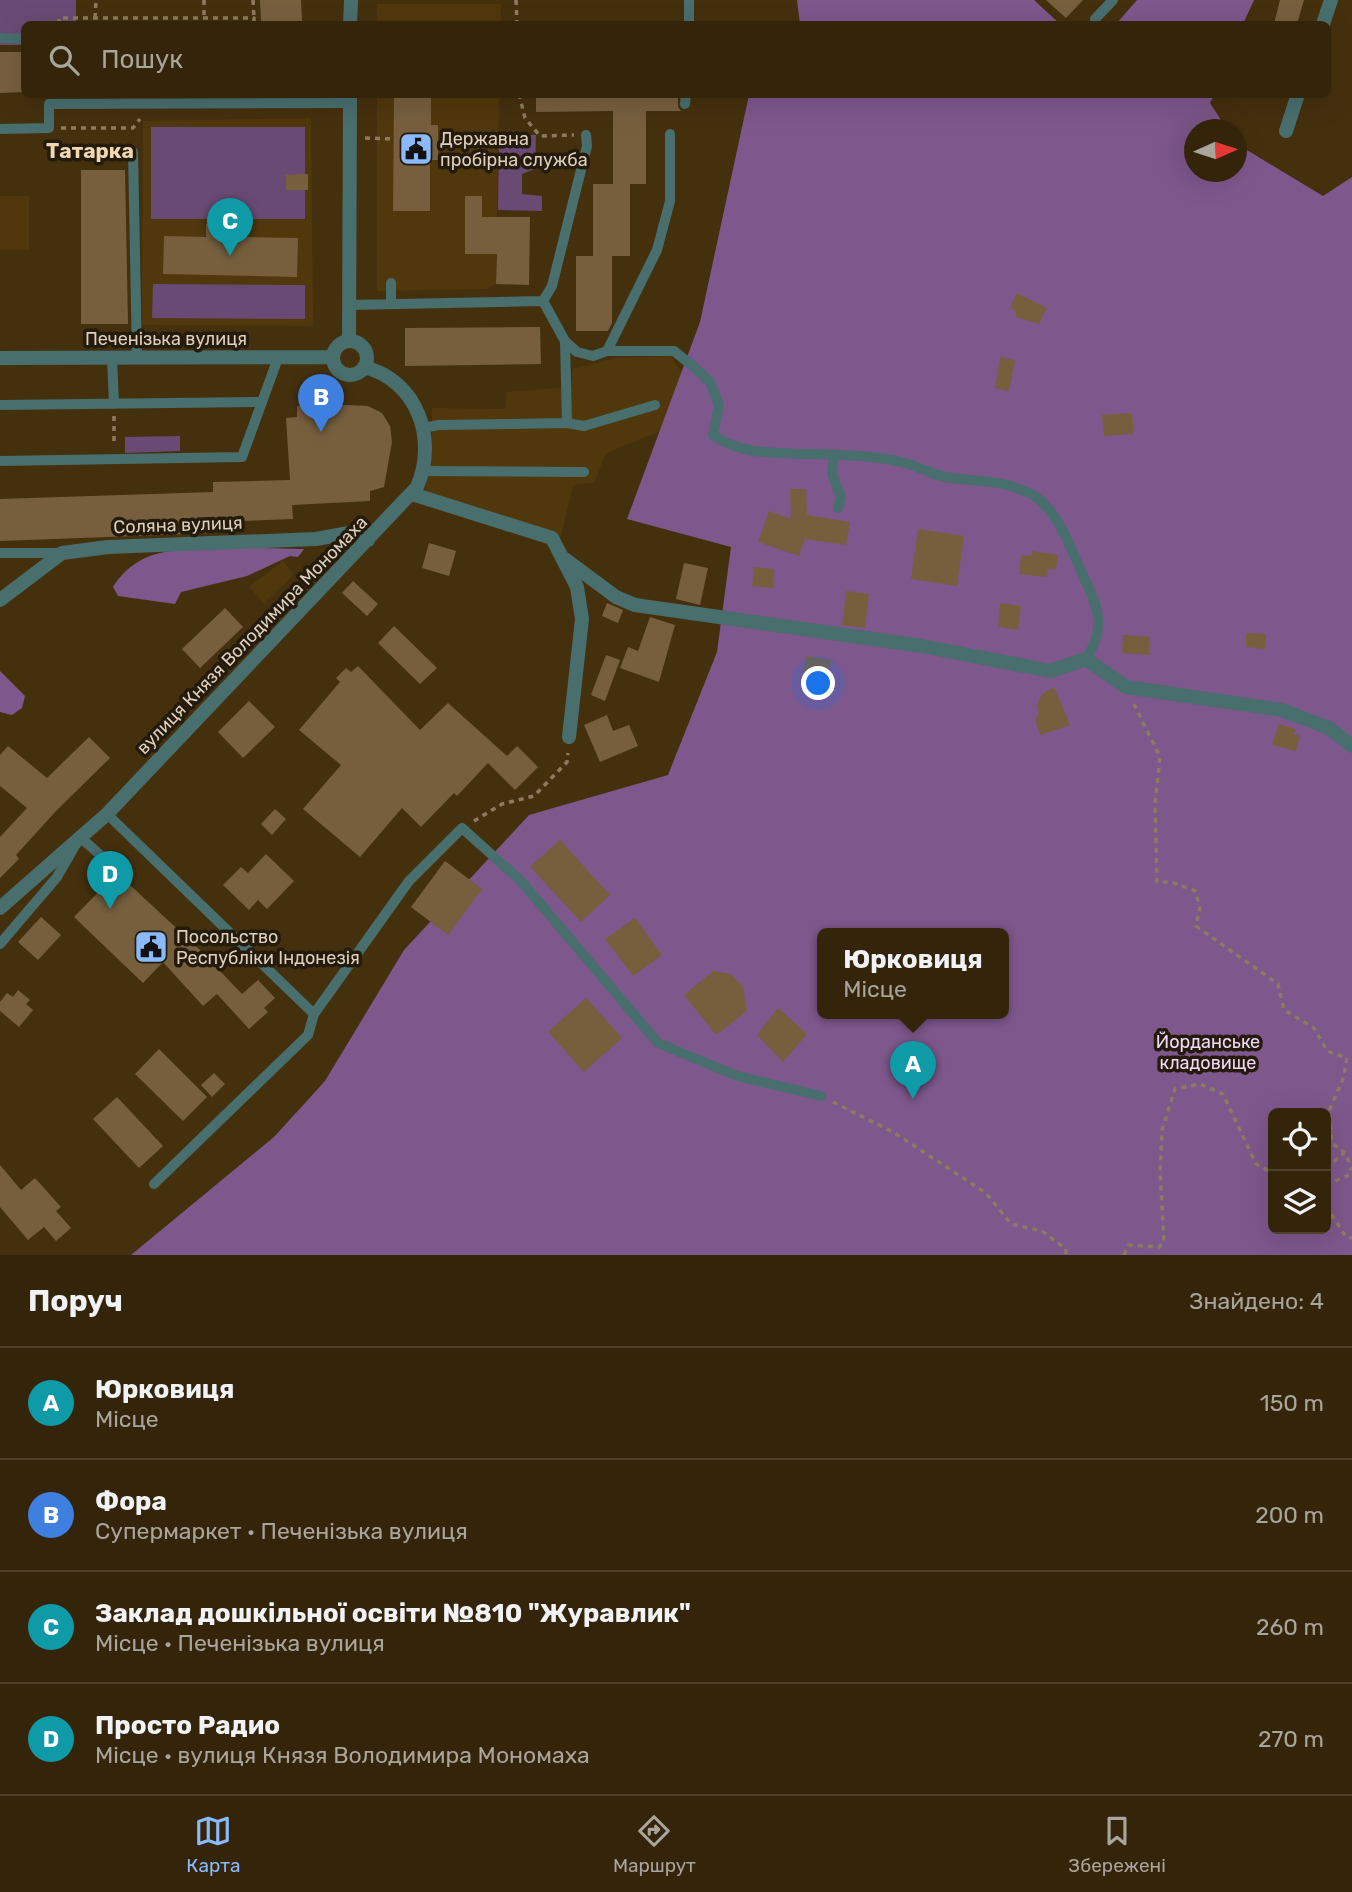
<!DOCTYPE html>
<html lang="uk">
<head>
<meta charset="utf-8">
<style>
  body { margin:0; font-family:Rubik,sans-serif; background:#3f3018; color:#f1f3f6 }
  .controls { position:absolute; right:21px; bottom:21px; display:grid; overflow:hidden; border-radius:10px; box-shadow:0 7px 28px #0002 }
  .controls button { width:63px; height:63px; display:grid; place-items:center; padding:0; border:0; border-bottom:2px solid #4e412b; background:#34240a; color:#f1f3f6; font:35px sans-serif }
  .compass { position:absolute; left:1184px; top:119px; width:63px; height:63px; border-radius:50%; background:#34240a; box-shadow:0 7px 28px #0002; rotate:87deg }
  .you { position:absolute; left:819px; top:684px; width:24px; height:24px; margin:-18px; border:5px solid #fff; border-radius:50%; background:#1a73e8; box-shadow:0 0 0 10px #1a73e833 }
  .badge { display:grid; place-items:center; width:46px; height:46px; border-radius:50%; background:#8abafc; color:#fff; font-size:23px; font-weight:700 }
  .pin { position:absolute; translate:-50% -58px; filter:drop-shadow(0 2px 4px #0008) }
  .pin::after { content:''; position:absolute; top:37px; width:24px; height:21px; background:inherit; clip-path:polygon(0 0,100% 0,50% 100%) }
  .popup { position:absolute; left:817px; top:928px; width:192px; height:91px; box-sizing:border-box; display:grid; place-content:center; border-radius:10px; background:#34240a; filter:drop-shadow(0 2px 5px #0005); font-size:23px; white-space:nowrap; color:#a9a49c }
  .popup b { font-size:26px; color:#f1f3f6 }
  .popup::after { content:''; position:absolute; left:50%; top:100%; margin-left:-14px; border:14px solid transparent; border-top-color:#34240a }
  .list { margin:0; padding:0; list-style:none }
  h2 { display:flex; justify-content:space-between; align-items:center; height:91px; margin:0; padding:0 28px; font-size:30px }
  h2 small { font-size:23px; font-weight:400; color:#a9a49c }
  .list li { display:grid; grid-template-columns:46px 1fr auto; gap:21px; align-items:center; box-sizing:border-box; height:112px; padding:0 28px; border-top:2px solid #4e412b }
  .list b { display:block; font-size:26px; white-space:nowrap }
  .list p { margin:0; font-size:23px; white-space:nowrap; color:#a9a49c }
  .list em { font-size:23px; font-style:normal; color:#a9a49c }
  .icon { flex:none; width:38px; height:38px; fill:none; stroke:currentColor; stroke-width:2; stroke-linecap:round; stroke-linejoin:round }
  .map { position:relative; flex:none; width:1352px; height:1255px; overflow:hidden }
  .search { position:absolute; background:#34240a; box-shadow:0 7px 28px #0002; left:21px; right:21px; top:21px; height:77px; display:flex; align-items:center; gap:18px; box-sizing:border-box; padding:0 24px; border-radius:10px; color:#a9a49c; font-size:26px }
  .sheet { height:539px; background:#34240a }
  nav { display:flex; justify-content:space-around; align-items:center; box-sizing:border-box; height:98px; border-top:2px solid #4e412b; background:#34240a; font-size:19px; color:#a9a49c }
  nav a { display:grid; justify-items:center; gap:4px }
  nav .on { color:#8abafc }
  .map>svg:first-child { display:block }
  .built { fill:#51370c }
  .green { fill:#694a74 }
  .forest { fill:#7e578c; fill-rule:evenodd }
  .building { fill:#775f3e }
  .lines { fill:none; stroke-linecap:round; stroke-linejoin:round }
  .path { stroke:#8c7b60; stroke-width:3.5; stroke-dasharray:5 5; stroke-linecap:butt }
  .service { stroke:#496e6e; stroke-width:10 }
  .minor { stroke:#496e6e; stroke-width:14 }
  .labels { text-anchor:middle; stroke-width:7; stroke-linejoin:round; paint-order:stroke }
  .poi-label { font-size:18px; fill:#ddd0be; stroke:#241b0d; text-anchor:start }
  .street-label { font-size:18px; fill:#ddd0be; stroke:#241b0d }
  .park-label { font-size:18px; fill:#f0d9f9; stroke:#241b0d }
  .quarter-label { font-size:21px; font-weight:bold; fill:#f1d7b1; stroke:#241b0d }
</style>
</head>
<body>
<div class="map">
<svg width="1352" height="1255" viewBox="0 0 1352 1255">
  <rect width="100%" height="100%" fill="#45300e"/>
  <!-- built -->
  <path class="built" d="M377,4H501V24H377Z
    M377,95H499L496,284L487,289L377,291Z
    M311,118L313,326L142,325L143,121Z
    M0,196H29V250H0Z
    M671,356L687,381L668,428L606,453L594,483L573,485L561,537L552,538L422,497L431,470L432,408L505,409L507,392L571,387L573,369L617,358Z
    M283,561L294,574L264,603L249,587Z"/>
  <!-- green -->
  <path class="green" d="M0,0H76V24H24V45H0Z
    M151,127H305V219H151Z
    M536,135L535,169L522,174V194L542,196V211L498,210L499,136Z
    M153,284L305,285V319L152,318Z
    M180,436V451L125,453V437Z"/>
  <!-- forest -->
  <path class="forest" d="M797,0H1034L1060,24H800Z
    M1137,0H1254L1243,24H1116Z
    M749,95H1214L1210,103L1227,129L1194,130V172H1236L1237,144L1323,196L1352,177V1255H131L274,1137L325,1081L404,950L529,815L668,775L717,652L731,547L627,519L700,322ZM822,933H1004V1013H822ZM1273,1113H1326V1229H1273Z
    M304,549L298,557L290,556L247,576L181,592L175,604L118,596L113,587C121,574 131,565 145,558C179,542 264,549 304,549Z
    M0,671L25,696L22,708L12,715L0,712Z"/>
  <!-- building -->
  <path class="building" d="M260,0H301L302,21H261Z
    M1046,0H1083L1066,18Z
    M1280,0H1304L1297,24H1274Z
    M0,52H24V92L0,93Z
    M394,94H431V125H438V160H430V211H393Z
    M536,94H678V107L681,111H646V184H630V256H612V323L608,331H576V256H593V184H613V111L536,112Z
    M81,170H125L128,324H81Z
    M308,174V190H286V175Z
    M465,196H482V217H530L529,285L496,284L497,254H465Z
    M206,224L248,225L247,237L298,238L297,277L163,274L164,236L206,237Z
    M1017,293L1047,308L1039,324L1016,317V312L1010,307Z
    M540,327L541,364L405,366V328Z
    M1000,357L1015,360L1009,391L995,388Z
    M346,405L368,406L382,413L390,426L392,442L384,487L370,491V501L292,505L293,519L214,522L215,533L0,541V499L213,492V482L290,480L286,418L297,417V406Z
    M1132,413L1134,434L1104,436L1102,415Z
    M790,489H806L807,515L850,522L846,545L805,539L799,556L758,542L769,511L791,519Z
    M918,529L964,536L957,586L911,579Z
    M429,543L456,551L449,576L422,568Z
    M1032,551L1058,555L1056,570L1048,569L1047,577L1019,574L1021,555L1032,556Z
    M684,563L708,568L700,605L676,599Z
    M754,567L774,569L773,588L752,586Z
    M353,581L378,604L367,616L342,593Z
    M846,591L869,594L865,628L842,625Z
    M607,603L623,610L618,623L602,616Z
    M1000,603L1021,606L1018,630L998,627Z
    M225,608L243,627L200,668L182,649Z
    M650,617L675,625L659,682L620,668L628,647L638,651Z
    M394,626L437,668L420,684L378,643Z
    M1246,633L1266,634L1265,649L1246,647Z
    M1123,635L1150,637L1149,655L1122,653Z
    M606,655L620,660L605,701L591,695Z
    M806,656L831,660L827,686L802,683Z
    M358,666L420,730L448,703L507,756L517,746L538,767L515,790L488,763L457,796L454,793L421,827L402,808L360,857L303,809L341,765L299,730L340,682L336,678L346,668L351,672Z
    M1054,687L1070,725L1040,735L1035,719L1039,714L1037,705L1042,694Z
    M249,701L275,727L243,758L218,732Z
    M607,715L613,731L629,725L638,746L600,762L584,725Z
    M1279,724L1296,729L1294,734L1300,736L1296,751L1272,745Z
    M89,737L110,758L56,811L16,855L19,859L0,878V837L27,808L0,786V755L8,746L47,778Z
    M275,809L286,819L272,835L261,824Z
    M560,840L610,895L581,922L530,867Z
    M266,854L294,881L267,909L258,900L249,910L223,885L241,867L248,873Z
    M445,861L482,889L448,935L411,907Z
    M117,873L199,949L242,994L258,980L275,998L264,1008L268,1012L249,1029L217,994L203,1006L163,962L143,983L74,917Z
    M41,917L61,935L38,960L18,942Z
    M635,918L662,955L633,976L605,939Z
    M713,971L731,974L743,987L747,1011L716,1035L684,995Z
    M18,990L30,1000L26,1004L33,1010L19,1027L0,1011V1002L7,993L13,997Z
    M586,998L622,1038L584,1072L548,1032Z
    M778,1008L807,1034L783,1062L757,1035Z
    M159,1049L207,1097L183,1121L135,1074Z
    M214,1073L225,1084L212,1097L201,1085Z
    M117,1097L163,1146L139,1168L93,1119Z
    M0,1165L21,1190L35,1178L61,1207L56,1211L71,1228L56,1241L44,1227L28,1240L0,1207Z"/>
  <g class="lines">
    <!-- path -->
    <path class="path" d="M204,0V18
      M253,0L254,18
      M516,0L517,24
      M95,18L96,0
      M59,24V18H254V24
      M519,94L525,118L540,136L574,135
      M61,128H133L140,119
      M365,138L394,139
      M114,416V446
      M1134,704L1160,757L1155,804L1157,882H1171L1195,891L1200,907L1196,926L1278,984L1284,1010L1314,1028L1327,1051L1347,1058L1343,1079L1329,1111L1332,1143L1346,1154L1352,1170
      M474,821L502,804L534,796L567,762L568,753
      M833,1102L893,1132L986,1193L1011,1224L1042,1231L1066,1249V1255
      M1326,1168L1344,1153
      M1326,1185L1349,1175L1350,1169
      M1326,1206L1346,1237L1352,1238
      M1124,1255L1129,1245L1159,1247L1164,1242L1160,1171L1162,1130L1175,1089L1200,1084L1223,1094L1256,1164L1273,1173"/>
    <!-- service -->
    <path class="service" d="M689,0V24
      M1095,19L1113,0
      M0,38L24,39
      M685,104L686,94
      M0,129L49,128V104L350,103
      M133,152L137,358
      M543,301L565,341L577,352L593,356L607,351H674L694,367L710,382L719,405L713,435C739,455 779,453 810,454C841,455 875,455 905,463C920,467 935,476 951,478C978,481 1008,481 1033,495C1057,510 1070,546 1081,571C1097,606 1108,625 1086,659
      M543,301L552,286L587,146L586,135
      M391,304V283
      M349,305L543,301
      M565,341L567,423
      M607,351L657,250L670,201V134
      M112,358L114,404
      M0,405L262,402
      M423,428L439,425L567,423L584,426L655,405
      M834,455L832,474L841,497L838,508
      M0,461L242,457L278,358
      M424,471L584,472
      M0,553H62
      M107,814L314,1014L308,1035L154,1184
      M0,944L57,877L80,837L108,862
      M314,1014L409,881L462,828L521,881L658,1043L737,1076L821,1096"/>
    <!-- minor -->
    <path class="minor" d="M350,24L351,0
      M1323,24L1331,0
      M1286,131L1298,94
      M349,341L350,94
      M333 358a17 17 0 1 1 34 0a17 17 0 1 1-34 0Z
      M0,358L333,357
      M412,494L552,538L577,587L582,619L569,737
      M565,559L616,597L635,605L922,646L1050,671L1086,659L1126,687L1282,710L1329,728L1352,746
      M0,600L62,553L108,547L316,539L360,531L368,540
      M0,908L107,814L417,487C438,439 417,380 364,367"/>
  </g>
  <!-- icons -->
  <defs>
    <symbol id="civic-square" viewBox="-11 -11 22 22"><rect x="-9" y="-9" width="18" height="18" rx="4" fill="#8abafc" stroke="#241b0d"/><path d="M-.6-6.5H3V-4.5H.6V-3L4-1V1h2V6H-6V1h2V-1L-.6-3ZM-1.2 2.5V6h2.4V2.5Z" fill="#111"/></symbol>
  </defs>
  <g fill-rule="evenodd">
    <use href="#civic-square" x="397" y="130" width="38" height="38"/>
    <use href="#civic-square" x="132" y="928" width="38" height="38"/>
  </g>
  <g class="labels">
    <!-- poi labels -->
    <g class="poi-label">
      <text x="440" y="145">Державна<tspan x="440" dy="21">пробірна служба</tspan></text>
      <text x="176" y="943">Посольство<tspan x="176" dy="21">Республіки Індонезія</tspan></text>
    </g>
    <!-- street labels -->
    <g class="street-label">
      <text x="166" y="345">Печенізька вулиця</text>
      <text transform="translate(178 525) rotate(-2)" y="6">Соляна вулиця</text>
      <text transform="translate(252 635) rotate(-46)" y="6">вулиця Князя Володимира Мономаха</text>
    </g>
    <!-- park labels -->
    <g class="park-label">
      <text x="1208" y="1048">Йорданське<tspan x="1208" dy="21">кладовище</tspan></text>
    </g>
    <!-- quarter labels -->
    <g class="quarter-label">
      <text x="90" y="158">Татарка</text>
    </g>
  </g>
</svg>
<div class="controls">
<button><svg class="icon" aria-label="locate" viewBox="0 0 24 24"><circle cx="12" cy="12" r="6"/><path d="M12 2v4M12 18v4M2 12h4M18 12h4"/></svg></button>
<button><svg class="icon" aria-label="layers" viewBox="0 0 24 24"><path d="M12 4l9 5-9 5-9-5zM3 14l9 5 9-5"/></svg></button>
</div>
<svg class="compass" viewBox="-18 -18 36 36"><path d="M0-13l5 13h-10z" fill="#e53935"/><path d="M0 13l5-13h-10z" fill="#a9a49c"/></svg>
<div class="you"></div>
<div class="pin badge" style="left:913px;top:1099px;background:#0f9aa8">A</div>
<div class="popup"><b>Юрковиця</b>Місце</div>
<div class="pin badge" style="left:321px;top:432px;background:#3f7fe0">B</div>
<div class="pin badge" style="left:230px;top:256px;background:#0f9aa8">C</div>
<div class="pin badge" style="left:110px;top:909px;background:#0f9aa8">D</div>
<div class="search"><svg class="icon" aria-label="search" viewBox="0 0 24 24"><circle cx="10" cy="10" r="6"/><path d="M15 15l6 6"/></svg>Пошук</div>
</div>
<section class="sheet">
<h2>Поруч<small>Знайдено: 4</small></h2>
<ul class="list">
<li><span class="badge" style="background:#0f9aa8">A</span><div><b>Юрковиця</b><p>Місце</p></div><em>150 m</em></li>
<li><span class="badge" style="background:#3f7fe0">B</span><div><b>Фора</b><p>Супермаркет · Печенізька вулиця</p></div><em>200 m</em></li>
<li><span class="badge" style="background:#0f9aa8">C</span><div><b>Заклад дошкільної освіти №810 &quot;Журавлик&quot;</b><p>Місце · Печенізька вулиця</p></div><em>260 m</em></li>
<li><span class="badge" style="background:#0f9aa8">D</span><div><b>Просто Радио</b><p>Місце · вулиця Князя Володимира Мономаха</p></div><em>270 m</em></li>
</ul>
</section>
<nav>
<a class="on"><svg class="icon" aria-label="map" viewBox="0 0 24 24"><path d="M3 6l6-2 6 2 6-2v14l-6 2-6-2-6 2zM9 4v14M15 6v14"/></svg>Карта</a>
<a><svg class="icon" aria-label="directions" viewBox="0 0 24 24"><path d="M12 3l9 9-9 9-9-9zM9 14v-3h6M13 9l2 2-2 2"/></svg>Маршрут</a>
<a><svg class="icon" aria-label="saved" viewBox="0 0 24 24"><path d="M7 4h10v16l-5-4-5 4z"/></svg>Збережені</a>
</nav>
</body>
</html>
